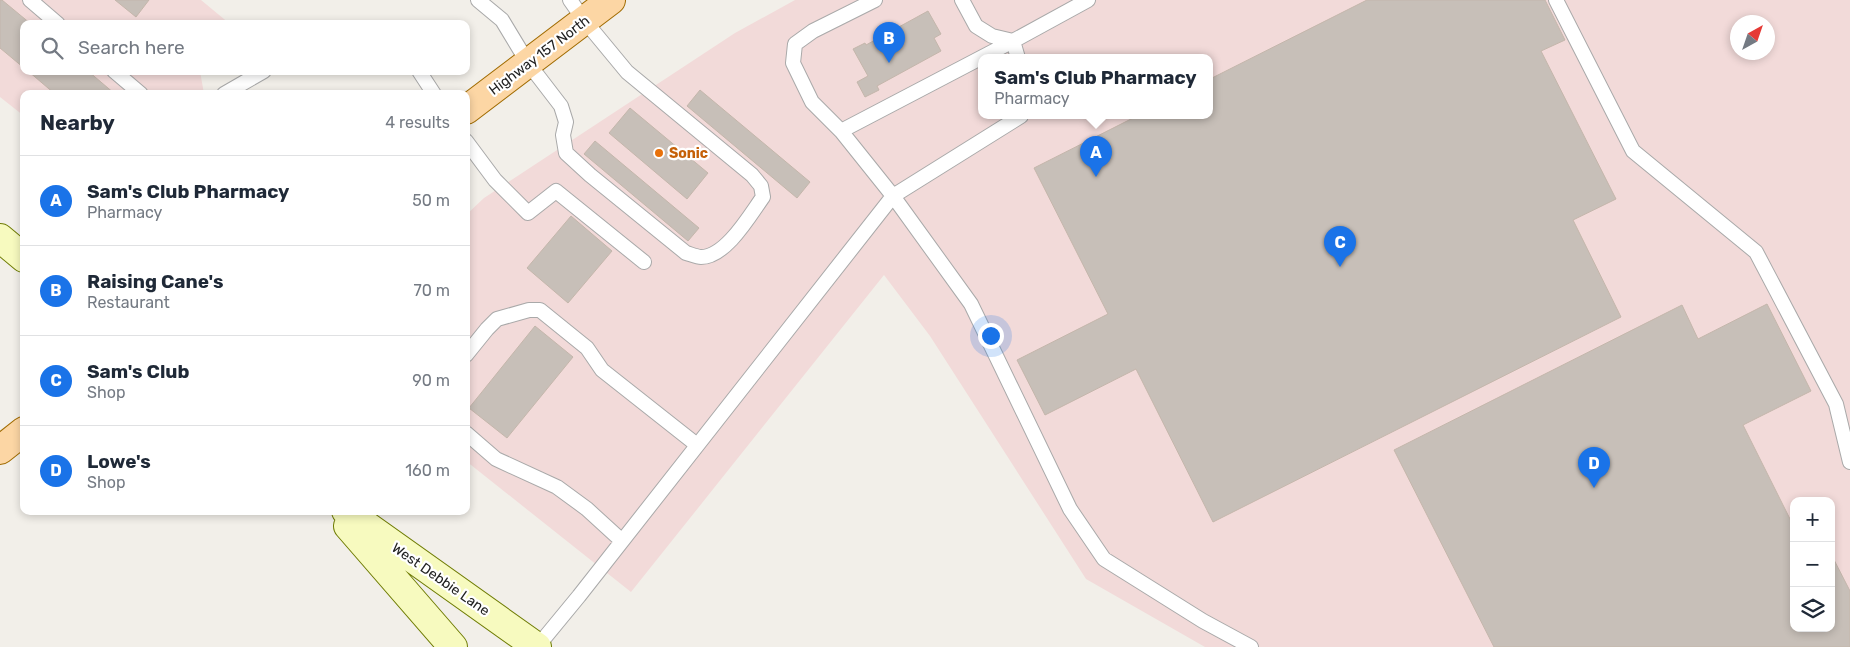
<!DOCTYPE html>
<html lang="en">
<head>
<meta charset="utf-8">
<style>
  body { margin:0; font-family:Rubik,sans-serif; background:#f2f2f3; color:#1f2937 }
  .controls { position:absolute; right:15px; bottom:15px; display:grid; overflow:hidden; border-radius:10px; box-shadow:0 2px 8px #0003 }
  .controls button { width:45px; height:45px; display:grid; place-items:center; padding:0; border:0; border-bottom:1px solid #e0e1e3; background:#fff; color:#1f2937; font:25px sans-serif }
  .compass { position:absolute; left:1730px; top:15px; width:45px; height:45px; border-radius:50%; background:#fff; box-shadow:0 2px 8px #0003; rotate:40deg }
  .you { position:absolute; left:990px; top:335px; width:18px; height:18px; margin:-12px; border:4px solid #fff; border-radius:50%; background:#1a73e8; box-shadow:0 0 0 8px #1a73e833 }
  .badge { display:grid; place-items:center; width:32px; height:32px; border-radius:50%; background:#1a73e8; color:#fff; font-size:16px; font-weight:700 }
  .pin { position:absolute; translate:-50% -41px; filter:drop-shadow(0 1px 2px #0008) }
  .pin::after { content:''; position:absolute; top:26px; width:18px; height:15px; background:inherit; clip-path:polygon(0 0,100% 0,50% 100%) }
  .popup { position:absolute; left:978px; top:54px; width:235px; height:65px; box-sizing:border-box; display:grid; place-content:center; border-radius:10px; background:#fff; filter:drop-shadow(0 1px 4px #0005); font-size:16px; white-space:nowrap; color:#747a83 }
  .popup b { font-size:19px; color:#1f2937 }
  .popup::after { content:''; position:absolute; left:50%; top:100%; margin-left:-10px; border:10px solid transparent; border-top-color:#fff }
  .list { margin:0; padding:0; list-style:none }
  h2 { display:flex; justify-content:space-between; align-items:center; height:65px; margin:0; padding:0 20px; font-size:21px }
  h2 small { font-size:16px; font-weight:400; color:#747a83 }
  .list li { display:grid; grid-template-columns:32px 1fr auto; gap:15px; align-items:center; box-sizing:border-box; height:90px; padding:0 20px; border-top:1px solid #e0e1e3 }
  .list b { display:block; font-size:19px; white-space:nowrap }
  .list p { margin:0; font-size:16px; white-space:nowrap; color:#747a83 }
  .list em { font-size:16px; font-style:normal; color:#747a83 }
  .icon { flex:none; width:28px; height:28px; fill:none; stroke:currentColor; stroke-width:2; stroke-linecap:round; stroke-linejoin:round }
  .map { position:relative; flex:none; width:1850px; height:647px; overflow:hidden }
  .search { position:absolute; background:#fff; box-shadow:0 2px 8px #0003; left:20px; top:20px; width:450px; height:55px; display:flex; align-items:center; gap:12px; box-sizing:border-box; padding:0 18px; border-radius:10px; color:#747a83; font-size:19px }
  .panel { position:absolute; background:#fff; box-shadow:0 2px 8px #0003; left:20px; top:90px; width:450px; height:425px; border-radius:10px }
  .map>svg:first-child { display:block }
  .commercial { fill:#f2dad9; fill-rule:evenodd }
  .building { fill:#c7bfb8; stroke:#c4b6ab }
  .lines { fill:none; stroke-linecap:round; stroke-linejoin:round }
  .service-casing { stroke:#a9a9a9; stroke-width:16 }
  .secondary-casing { stroke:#707d05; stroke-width:30 }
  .primary-casing { stroke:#a06b00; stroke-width:30 }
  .service { stroke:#fff; stroke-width:14 }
  .secondary { stroke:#f7fabf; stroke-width:28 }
  .primary { stroke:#fcd6a4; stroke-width:28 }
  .food-dot { fill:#e8710a; stroke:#fff; stroke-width:2 }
  .labels { text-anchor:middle; stroke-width:4.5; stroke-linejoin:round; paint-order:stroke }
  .street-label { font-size:14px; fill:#222; stroke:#fff }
  .food-label { font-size:14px; font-weight:bold; fill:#c56008; stroke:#fff; text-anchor:start }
</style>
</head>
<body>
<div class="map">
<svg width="1850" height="647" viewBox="0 0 1850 647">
  <rect width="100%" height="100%" fill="#f2efe9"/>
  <!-- commercial -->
  <path class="commercial" d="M0,0H201L230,24H24V71H200L204,94H24V116L0,97Z
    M795,0H1850V647H1205L1086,579L930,336L884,275L631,592L466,461V215L484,198L735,33ZM1738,22H1768V52H1738ZM982,58H1210V116H982ZM1794,501H1831V628H1794Z"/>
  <!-- building -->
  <path class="building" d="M0,0H2L31,24H24V68L0,48Z
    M115,0H149L136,17Z
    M1367,0H1545L1565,40L1541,51L1616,199L1573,220L1621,317L1213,522L1136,369L1045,415L1017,360L1108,314L1034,168L1137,116H1210V79Z
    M928,11L941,34L934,38L941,51L877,86L879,90L865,97L857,82L868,76L853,49L865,43L866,45Z
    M28,71H88L115,94H55Z
    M700,90L810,182L797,198L687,106Z
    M630,108L708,173L687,199L609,133Z
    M595,141L699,228L688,241L584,154Z
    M571,216L612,251L568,303L527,268Z
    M1767,304L1811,391L1743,425L1794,527V628H1831V554L1850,591V647H1494L1394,450L1682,305L1698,339Z
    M535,326L573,357L507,438L469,408Z"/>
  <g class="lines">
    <defs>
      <path id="service" d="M30,0L58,24
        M478,0L502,20L528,63L561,106L566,122L563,135L566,153L590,175L686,253C690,254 697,257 701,257C726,257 750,215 763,197L761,186L752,175L627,72L584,20L570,0
        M875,0L813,31L795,44L793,63L812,102L841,131L1013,41
        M962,0L976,26L992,36L1013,41
        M1556,0L1633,151L1756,252L1836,404L1850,462
        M1018,58L1013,41L1088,0
        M114,71L141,94
        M419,71L434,94
        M224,94L264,71
        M841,131L893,196L971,304L1070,509L1104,559L1203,621L1251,647
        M466,141L495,180L528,213L556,191L644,262
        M466,355L487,329L497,319L529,310H540L587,348L602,370L697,445
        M466,433L496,459L557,487L587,509L622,541
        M537,647L579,596L893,196L1021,116"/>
      <path id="secondary" d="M0,238L24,258
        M346,511L537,647
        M348,526L453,647"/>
      <path id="primary" d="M466,110L611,0
        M0,450L24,431"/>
    </defs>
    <!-- service casing -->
    <use href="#service" class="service-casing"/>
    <!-- secondary casing -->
    <use href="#secondary" class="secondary-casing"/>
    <!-- primary casing -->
    <use href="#primary" class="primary-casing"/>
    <!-- service -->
    <use href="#service" class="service"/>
    <!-- secondary -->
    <use href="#secondary" class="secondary"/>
    <!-- primary -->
    <use href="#primary" class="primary"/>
  </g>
  <!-- markers -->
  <circle class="food-dot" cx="659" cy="153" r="5"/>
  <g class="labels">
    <!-- street labels -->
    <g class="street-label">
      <text transform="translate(539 55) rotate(-37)" y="5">Highway 157 North</text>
      <text transform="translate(441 579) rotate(35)" y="5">West Debbie Lane</text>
    </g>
    <!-- food labels -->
    <g class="food-label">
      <text x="669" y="158">Sonic</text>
    </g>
  </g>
</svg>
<div class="controls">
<button>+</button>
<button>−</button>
<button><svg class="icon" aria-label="layers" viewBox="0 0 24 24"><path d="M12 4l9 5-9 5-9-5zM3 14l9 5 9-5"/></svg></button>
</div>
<svg class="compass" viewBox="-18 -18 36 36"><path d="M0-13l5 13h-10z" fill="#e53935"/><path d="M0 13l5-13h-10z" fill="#747a83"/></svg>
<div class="you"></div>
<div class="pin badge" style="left:1096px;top:177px">A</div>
<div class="popup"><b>Sam's Club Pharmacy</b>Pharmacy</div>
<div class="pin badge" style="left:889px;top:63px">B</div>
<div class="pin badge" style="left:1340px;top:267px">C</div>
<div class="pin badge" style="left:1594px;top:488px">D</div>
<div class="search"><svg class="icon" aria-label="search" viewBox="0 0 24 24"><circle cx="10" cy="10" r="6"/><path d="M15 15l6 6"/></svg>Search here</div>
<section class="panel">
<h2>Nearby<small>4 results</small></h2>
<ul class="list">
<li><span class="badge">A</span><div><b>Sam's Club Pharmacy</b><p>Pharmacy</p></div><em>50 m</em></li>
<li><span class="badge">B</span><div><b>Raising Cane's</b><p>Restaurant</p></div><em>70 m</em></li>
<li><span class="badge">C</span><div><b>Sam's Club</b><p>Shop</p></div><em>90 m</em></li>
<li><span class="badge">D</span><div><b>Lowe's</b><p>Shop</p></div><em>160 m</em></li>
</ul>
</section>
</div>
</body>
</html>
